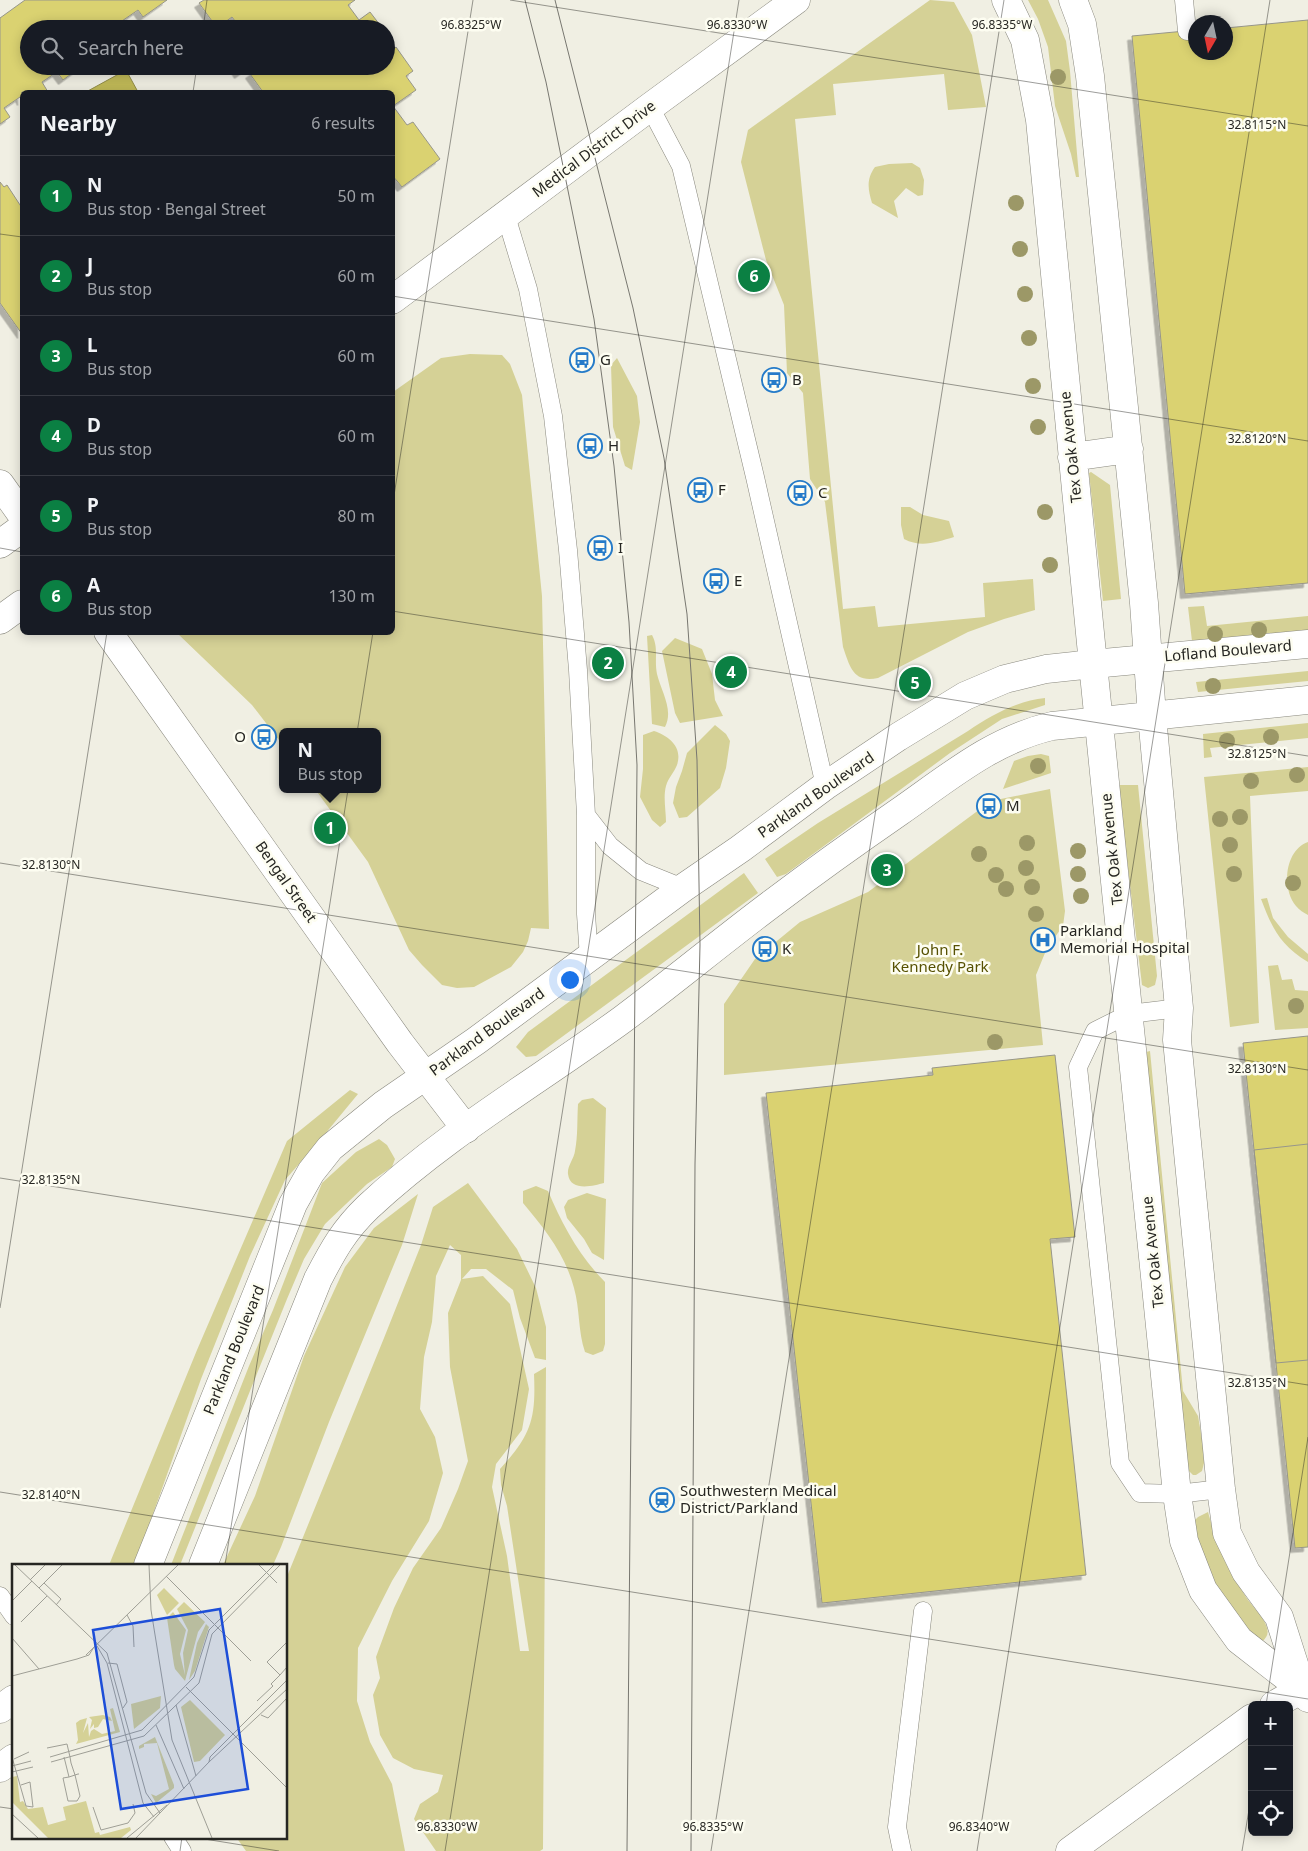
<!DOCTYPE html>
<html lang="en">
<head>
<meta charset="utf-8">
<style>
  body { margin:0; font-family:"Noto Sans",sans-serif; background:#242831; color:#f1f3f6 }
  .controls { position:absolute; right:15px; bottom:15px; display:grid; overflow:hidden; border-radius:8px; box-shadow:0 2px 12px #0003 }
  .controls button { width:45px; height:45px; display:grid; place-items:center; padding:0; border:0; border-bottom:1px solid #363941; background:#171b24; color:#f1f3f6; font:25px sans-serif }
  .compass { position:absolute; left:1188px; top:15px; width:45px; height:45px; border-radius:50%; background:#171b24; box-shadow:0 2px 12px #0003; rotate:189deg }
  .you { position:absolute; left:569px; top:979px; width:18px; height:18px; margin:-12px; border:4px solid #fff; border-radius:50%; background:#1a73e8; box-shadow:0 0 0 8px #1a73e833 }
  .badge { display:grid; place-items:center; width:32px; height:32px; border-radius:50%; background:#0b8043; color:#fff; font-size:16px; font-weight:700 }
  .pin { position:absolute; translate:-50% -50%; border:2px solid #fff; box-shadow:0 1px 5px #0006 }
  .popup { position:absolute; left:279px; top:728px; width:102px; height:65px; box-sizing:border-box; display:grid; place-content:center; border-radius:8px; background:#171b24; filter:drop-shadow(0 1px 4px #0005); font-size:16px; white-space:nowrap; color:#9ea1a6 }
  .popup b { font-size:19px; color:#f1f3f6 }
  .popup::after { content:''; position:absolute; left:50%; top:100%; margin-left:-10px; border:10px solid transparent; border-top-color:#171b24 }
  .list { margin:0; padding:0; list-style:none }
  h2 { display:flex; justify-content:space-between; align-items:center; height:65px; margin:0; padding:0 20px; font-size:21px }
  h2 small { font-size:16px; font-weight:400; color:#9ea1a6 }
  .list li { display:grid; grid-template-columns:32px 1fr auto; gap:15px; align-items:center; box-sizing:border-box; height:80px; padding:0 20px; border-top:1px solid #363941 }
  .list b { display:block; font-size:19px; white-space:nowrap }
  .list p { margin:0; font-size:16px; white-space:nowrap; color:#9ea1a6 }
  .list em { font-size:16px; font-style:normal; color:#9ea1a6 }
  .icon { flex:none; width:28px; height:28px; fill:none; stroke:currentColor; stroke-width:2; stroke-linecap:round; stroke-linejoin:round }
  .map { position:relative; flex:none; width:1308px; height:1851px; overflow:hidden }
  .search { position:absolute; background:#171b24; box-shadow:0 2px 12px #0003; left:20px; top:20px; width:375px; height:55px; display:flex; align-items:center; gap:12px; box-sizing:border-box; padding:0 18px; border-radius:28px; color:#9ea1a6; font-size:19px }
  .panel { position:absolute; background:#171b24; box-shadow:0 2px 12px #0003; left:20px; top:90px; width:375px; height:545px; border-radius:8px }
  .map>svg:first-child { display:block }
  .green { fill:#d5d196 }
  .water { fill:#c0b957; stroke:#928d47 }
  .building { fill:#dad271; stroke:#97968b; filter:url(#shadow) }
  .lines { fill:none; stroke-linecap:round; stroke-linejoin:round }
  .service-casing { stroke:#89887e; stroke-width:19 }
  .minor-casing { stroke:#89887e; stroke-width:29 }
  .secondary-casing { stroke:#89887e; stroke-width:29 }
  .service { stroke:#fff; stroke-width:18 }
  .minor { stroke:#fff; stroke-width:28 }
  .secondary { stroke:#fff; stroke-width:28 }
  .tram { stroke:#787770; stroke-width:1 }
  .tree { fill:#9c9867 }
  .ticks { fill:none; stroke:#262622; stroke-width:1; stroke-opacity:0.45 }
  .labels { text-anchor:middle; stroke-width:5; stroke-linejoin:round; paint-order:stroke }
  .street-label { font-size:15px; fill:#262622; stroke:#fdfdf1 }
  .poi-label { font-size:15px; fill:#262622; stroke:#fdfdf1; text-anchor:start }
  .park-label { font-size:15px; fill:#575102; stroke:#fdfdf1 }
  .inset-road { fill:none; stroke:#9f9f96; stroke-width:1 }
  .view { fill:#1d4ed8; fill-opacity:0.15; stroke:#1d4ed8; stroke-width:2.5 }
  .inset-edge { fill:none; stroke:#262622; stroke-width:2.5 }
  .ticks-label { font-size:12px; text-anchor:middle; fill:#262622; stroke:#fdfdf1; stroke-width:5; stroke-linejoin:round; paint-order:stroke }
</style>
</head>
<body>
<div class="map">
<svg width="1308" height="1851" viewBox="0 0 1308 1851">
  <defs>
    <filter id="shadow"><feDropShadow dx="-4.5" dy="4.5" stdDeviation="0" flood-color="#0004"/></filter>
  </defs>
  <rect width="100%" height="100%" fill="#f0efe3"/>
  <!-- green -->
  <path class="green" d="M930,0L954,2L972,35L986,107L948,110L944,74L833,84L836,115L795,119L843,609L875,606L878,627L985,617L983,583L1033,579L1035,610L1004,619L968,632L878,678C853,683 850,667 843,647L825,502L810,479L803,393L787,373L784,305L766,260L741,162L748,130Z
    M1028,0H1048L1066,41L1070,71L1079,177H1076L1071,154L1055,106L1048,47L1038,19Z
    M912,163L920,168L924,180L923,195L918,196L906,188L894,201L898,218L872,203C868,190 866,179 875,167L889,164Z
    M470,354L502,355L510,364L522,395L542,596L549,929L531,928L528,941L523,952L511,967L474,987L457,988L442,985L422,965L409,950L368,862L315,789H378V732H282V744L252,705L177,633L392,632L393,392L441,358Z
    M617,358L637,396L640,422L632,470L625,466L613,427L611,365Z
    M1091,472L1110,485L1121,599L1103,601L1089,473Z
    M901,507H910L923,515L949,521L954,537C937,542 921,548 904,539L901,525Z
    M1204,606L1207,626L1308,616V631L1201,642L1192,641L1188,607Z
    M652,635C659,648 654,659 657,674C661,691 674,710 665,727L652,724L647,636Z
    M675,638L702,649L712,674L715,700L723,716L680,723L675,713L662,651Z
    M1308,671V681L1198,692L1196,682Z
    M1045,698V705L1002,719L950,753L786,874L777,877L765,859L818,823L968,731C991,715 1017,701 1045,698Z
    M1308,723V738L1210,748L1212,757L1204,758L1203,734Z
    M715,725L726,734L730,741L726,768L720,788L687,817L679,818L673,803L676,787L682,771L687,753Z
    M654,731C669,736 683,747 677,765C674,773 668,778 666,786C663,797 666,811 666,822L660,827L652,820L640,797L643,769V735Z
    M1041,754L1049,756L1051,773L1003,789L1014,761L1028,756Z
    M1308,767V791L1250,796L1259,1023L1230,1027L1204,777Z
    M1118,785H1138L1157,976L1155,985L1148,988L1142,985Z
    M1050,789L1065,911L1063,926L1047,948L1036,975L1043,1045L724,1075V1004L755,959L800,922L868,892L991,801Z
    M1308,842V915C1304,913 1299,910 1296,906C1281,888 1285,850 1308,842Z
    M744,873L758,893L536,1056L526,1057L516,1047L528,1032Z
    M1267,898L1273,918L1288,937L1308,954V962C1280,945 1272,928 1261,899Z
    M1278,965L1282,980L1292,979L1295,990L1308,991V1028L1275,1030L1268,966Z
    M1150,1051L1183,1391L1198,1416L1203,1445L1204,1463L1202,1471L1196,1475H1193L1188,1470L1146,1052Z
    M350,1090L358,1094L320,1140L285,1180L250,1256L201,1379L137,1559L134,1565H109L197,1350L287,1141Z
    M593,1098L606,1108L604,1183C593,1186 570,1192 568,1174C567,1166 574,1159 575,1151C578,1136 577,1120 578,1104L582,1100Z
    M379,1139L387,1145L395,1159L392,1167L367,1184L325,1224L304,1259L287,1299L180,1565H171L249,1366L273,1310L322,1183L356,1152Z
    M468,1183L517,1249L536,1288L546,1327V1360L535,1358L520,1318L513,1290L486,1269H471L462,1279L483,1276L510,1304L529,1389L522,1430L496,1464L492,1487L507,1556L520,1651H529L507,1506L501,1485L500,1469C531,1435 536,1420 534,1374L546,1367L543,1849L540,1851H436L414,1819L420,1804L438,1792L443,1775L414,1769L393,1758L380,1735L373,1695L380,1678L376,1657L394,1608L413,1568L441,1528L458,1489L468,1461L450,1367L448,1313L461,1280V1255L450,1245L436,1276L432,1322L424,1357L420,1409L435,1437L443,1473L429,1521L392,1581L358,1648L357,1701L370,1742L392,1784L405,1851H246L236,1837H286V1579L384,1338L421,1245L433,1207Z
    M536,1186L548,1191C562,1224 579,1256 605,1282V1344L603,1351L593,1355L585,1352C578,1332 580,1309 574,1288C565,1254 544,1228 523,1203V1191Z
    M587,1193L606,1199L604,1260L592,1253L584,1239L567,1218L564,1207L568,1200Z
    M418,1194L402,1245L329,1422L281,1547L273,1565H223L255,1496L304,1356L345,1267L374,1228Z
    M1208,1512C1216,1542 1229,1570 1246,1597C1252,1606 1262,1615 1266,1625C1269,1633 1268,1636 1262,1642L1256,1640L1206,1571L1192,1523L1198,1517Z"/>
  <!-- water -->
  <path class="water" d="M126,70L138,92H86Z"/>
  <!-- building -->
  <path class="building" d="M25,0H167L143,17L138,10L119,23L123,29H29V66H82L63,80L57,72L42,82L48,92H22V101L20,97L4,108L10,117L0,124V18Z
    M204,0H355L348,5L359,20L370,12L383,29H223L235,21L232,17L217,28L199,3Z
    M1308,20V583L1185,594L1132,36L1196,30V52H1226V28Z
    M396,47L413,71L406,76L416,90L393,106L407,125L413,122L440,159L402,187L392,175V92H263L250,74L261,66H386V49L389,53Z
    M234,66H250L239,74Z
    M0,182L4,187L7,185L22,208V334L0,303Z
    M1308,1036V1547L1295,1548L1243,1043Z
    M1055,1055L1075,1237L1050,1239L1086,1575L822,1603L766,1093L933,1075L932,1068Z
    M1308,1144V1360L1276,1363L1254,1150Z"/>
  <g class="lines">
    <defs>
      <path id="service" d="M1184,0L1187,31
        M650,107L681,166L755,477L825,786
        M506,216L528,289L553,416L568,550L578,670L586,815V914L589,958
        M586,815L610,846L641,871L683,888
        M1179,1008L1129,1014L1095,1031L1078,1067L1120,1463L1140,1493L1177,1494L1221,1489
        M0,1596L14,1616
        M173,1837L182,1851
        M902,1851L897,1827L923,1611"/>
      <path id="minor" d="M1006,0L1025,40L1040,120L1093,664L1177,1494L1184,1541L1203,1590L1239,1640L1302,1689L1308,1698
        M1073,0L1082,24L1090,76L1144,603L1152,716L1179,1008L1177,1040L1221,1489L1227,1533L1246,1572L1279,1617L1302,1689
        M1072,457L1129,449
        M0,484L22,515
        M108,632L400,1043L466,1129
        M148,1565L293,1204L311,1172L330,1148L383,1105L476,1041L683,888L740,849L825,786L898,737L965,696L1005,679L1046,669L1093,664L1308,644
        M203,1565L318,1279C333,1250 344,1230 368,1207C445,1135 538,1081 623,1019C674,981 723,940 774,902C815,871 857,841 899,812C948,778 992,740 1052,726L1308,700
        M1274,1705L1302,1689
        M0,1709L14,1699
        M0,1768L14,1758
        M1070,1851L1252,1718"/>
      <path id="secondary" d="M392,300L650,107L796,0
        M0,544L22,528
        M0,620L22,604"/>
    </defs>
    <!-- service casing -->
    <use href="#service" class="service-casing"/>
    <!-- minor casing -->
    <use href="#minor" class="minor-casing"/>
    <!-- secondary casing -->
    <use href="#secondary" class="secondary-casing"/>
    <!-- service -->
    <use href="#service" class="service"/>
    <!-- minor -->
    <use href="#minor" class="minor"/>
    <!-- secondary -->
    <use href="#secondary" class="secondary"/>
    <!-- tram -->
    <path class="tram" d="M525,0L546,82L594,319L614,466L629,622L637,765L627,1851
      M555,0L633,308L664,458L687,614L697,760L700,945L695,1164L691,1851"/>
  </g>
  <!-- trees -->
  <g class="tree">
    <circle cx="1058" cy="77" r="8"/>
    <circle cx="1016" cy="203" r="8"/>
    <circle cx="1020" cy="249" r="8"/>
    <circle cx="1025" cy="294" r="8"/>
    <circle cx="1029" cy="338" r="8"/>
    <circle cx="1033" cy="386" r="8"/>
    <circle cx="1038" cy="427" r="8"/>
    <circle cx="1045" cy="512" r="8"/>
    <circle cx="1050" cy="565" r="8"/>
    <circle cx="1259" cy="630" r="8"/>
    <circle cx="1215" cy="634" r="8"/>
    <circle cx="1213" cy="686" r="8"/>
    <circle cx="1271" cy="737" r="8"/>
    <circle cx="1227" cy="741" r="8"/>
    <circle cx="1038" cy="766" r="8"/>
    <circle cx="1297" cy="775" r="8"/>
    <circle cx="1251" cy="781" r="8"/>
    <circle cx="1240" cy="817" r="8"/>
    <circle cx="1220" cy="819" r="8"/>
    <circle cx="1027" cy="843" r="8"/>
    <circle cx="1230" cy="845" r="8"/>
    <circle cx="1078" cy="851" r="8"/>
    <circle cx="979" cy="854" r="8"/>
    <circle cx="1026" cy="868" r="8"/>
    <circle cx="1078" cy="874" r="8"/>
    <circle cx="1234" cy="874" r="8"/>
    <circle cx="996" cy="875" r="8"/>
    <circle cx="1293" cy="883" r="8"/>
    <circle cx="1032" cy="887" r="8"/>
    <circle cx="1006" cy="889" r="8"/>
    <circle cx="1081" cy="896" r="8"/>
    <circle cx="1036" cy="914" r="8"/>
    <circle cx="1296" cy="1006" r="8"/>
    <circle cx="995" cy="1042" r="8"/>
  </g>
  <!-- ticks -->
  <path class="ticks" d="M510,0L1308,126M203,29L207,0M193,92L197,66M0,234L22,237M392,296L1308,441M392,508L473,0M0,548L22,552M392,611L1308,756M0,863L1308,1070M0,1178L1308,1385M0,1308L107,632M0,1492L1308,1699M225,1565L373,632M1266,1705L1308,1437M0,1807L14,1809M192,1837L279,1851M180,1851L182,1837M445,1851L739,0M711,1851L1004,0M977,1851L1270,0M1242,1851L1252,1792"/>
  <!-- icons -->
  <defs>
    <symbol id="bus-ring" viewBox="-11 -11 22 22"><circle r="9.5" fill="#fdfdf1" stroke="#257bc9" stroke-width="1.5"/><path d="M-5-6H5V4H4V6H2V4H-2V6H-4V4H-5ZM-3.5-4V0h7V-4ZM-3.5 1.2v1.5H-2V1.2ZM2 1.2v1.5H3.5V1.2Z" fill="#257bc9"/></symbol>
    <symbol id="hospital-ring" viewBox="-11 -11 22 22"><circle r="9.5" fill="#fdfdf1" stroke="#257bc9" stroke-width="1.5"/><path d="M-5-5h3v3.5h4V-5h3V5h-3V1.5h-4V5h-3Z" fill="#257bc9"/></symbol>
    <symbol id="station-ring" viewBox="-11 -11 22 22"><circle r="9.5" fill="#fdfdf1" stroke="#257bc9" stroke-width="1.5"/><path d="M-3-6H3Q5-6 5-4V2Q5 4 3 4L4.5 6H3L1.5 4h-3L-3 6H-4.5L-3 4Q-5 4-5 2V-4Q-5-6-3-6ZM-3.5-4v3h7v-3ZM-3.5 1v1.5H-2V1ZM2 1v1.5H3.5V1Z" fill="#257bc9"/></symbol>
  </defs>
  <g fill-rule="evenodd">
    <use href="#bus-ring" x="568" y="346" width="28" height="28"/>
    <use href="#bus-ring" x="760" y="366" width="28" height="28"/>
    <use href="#bus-ring" x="576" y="432" width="28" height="28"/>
    <use href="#bus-ring" x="686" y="476" width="28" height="28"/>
    <use href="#bus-ring" x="786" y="479" width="28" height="28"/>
    <use href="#bus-ring" x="586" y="534" width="28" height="28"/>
    <use href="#bus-ring" x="702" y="567" width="28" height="28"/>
    <use href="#bus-ring" x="250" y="723" width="28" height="28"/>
    <use href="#bus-ring" x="975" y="792" width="28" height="28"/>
    <use href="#hospital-ring" x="1029" y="926" width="28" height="28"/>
    <use href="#bus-ring" x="751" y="935" width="28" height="28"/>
    <use href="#station-ring" x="648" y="1486" width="28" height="28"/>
  </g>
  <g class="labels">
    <!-- street labels -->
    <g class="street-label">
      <text transform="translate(594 149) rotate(-37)" y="5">Medical District Drive</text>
      <text transform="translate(1071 447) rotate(-96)" y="5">Tex Oak Avenue</text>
      <text transform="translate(1228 651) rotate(-5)" y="5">Lofland Boulevard</text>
      <text transform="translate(816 795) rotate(-35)" y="5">Parkland Boulevard</text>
      <text transform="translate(1112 849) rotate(-96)" y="5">Tex Oak Avenue</text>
      <text transform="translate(286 882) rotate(55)" y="5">Bengal Street</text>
      <text transform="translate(487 1032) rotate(-36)" y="5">Parkland Boulevard</text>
      <text transform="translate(1153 1252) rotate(-96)" y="5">Tex Oak Avenue</text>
      <text transform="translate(234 1350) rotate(-68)" y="5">Parkland Boulevard</text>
    </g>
    <!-- poi labels -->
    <g class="poi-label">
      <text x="600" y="365">G</text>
      <text x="792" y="385">B</text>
      <text x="608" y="451">H</text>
      <text x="718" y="495">F</text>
      <text x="818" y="498">C</text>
      <text x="618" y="553">I</text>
      <text x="734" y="586">E</text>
      <text x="246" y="742" text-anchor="end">O</text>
      <text x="1006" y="811">M</text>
      <text x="1060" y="936">Parkland<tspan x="1060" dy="17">Memorial Hospital</tspan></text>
      <text x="782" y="954">K</text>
      <text x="680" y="1496">Southwestern Medical<tspan x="680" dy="17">District/Parkland</tspan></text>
    </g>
    <!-- park labels -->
    <g class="park-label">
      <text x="940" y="955">John F.<tspan x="940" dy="17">Kennedy Park</tspan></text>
    </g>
  </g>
  <!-- overview -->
  <g transform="translate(12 1564)">
    <rect width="275" height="275" fill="#f0efe3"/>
    <path d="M152,24L167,39L155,51L145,31ZM172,38L193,58L186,68L173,117L163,105L162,101L166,105L162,101L155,54L161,48L174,66L168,90L173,111L171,89L176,66L165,45ZM194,60L197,63L183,107L177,116L185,79ZM149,132L148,144L122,165L119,140ZM178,136L213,171L188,197L182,198L169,143ZM101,144L108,168L64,180L66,176L64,159L68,156L75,154L71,169L76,159L77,173L79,167L82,165L90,170L103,167L98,145ZM91,151L98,153L100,157L91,155L86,163L82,164V160L78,165L80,156L77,153ZM143,173L162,221V224L144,239L139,230L144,232L157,225L145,179L132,180V183L127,185V182ZM5,212L8,238L11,237L16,245L31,243L36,261L54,256L51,243L74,237L83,269L87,268L88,271L118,263L119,266L109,274H36L0,238V213Z" fill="#d5d196"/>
    <path class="inset-road" d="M3,1L95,89L134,229L148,249M137,1L139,46L160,176L200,274M247,1L265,19M154,12L239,97M18,16L33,1M32,19L50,1M27,24L32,19L49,35L44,41M0,37L20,17M115,51L121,62L122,83M9,58L35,32M0,74L27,105M275,78L255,98L268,111L275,103M85,82L95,99L131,239L142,253M74,91L166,1M96,99L105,100L115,138L111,144M0,112L65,95L77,91L82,83M261,122L259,120L268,111M174,123L275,224M245,137L261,122M164,141L184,212M249,151L256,154L275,134M144,161L172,225M35,184L55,180L58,193L59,199L63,211L68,232L65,237H56L51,214L57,213L66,210H67M0,193L14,242L21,243L18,218L9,221M38,193L130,166L182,113L197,66L262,1M52,193L57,213M2,195L17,188M39,198L132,172L187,119L200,70L268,1M197,198L198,193L275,116M0,202L19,197M0,208L21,203M81,243L89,266L116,259L123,249L121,240M0,250L26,274M115,274L155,241M124,274L197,198L275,125"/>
    <path class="view" d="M208,45L236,225L109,245L81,66Z"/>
    <rect width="275" height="275" class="inset-edge"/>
  </g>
  <g class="ticks-label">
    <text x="471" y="29">96.8325°W</text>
    <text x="737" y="29">96.8330°W</text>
    <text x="1002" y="29">96.8335°W</text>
    <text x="1257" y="129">32.8115°N</text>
    <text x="1257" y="443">32.8120°N</text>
    <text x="1257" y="758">32.8125°N</text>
    <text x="51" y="869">32.8130°N</text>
    <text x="1257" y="1073">32.8130°N</text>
    <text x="51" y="1184">32.8135°N</text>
    <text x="1257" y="1387">32.8135°N</text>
    <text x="51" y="1499">32.8140°N</text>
    <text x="447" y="1831">96.8330°W</text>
    <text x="713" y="1831">96.8335°W</text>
    <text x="979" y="1831">96.8340°W</text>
  </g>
</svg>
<div class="controls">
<button>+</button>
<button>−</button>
<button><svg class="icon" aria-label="locate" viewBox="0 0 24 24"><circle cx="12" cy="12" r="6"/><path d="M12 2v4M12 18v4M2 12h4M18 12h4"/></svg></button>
</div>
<svg class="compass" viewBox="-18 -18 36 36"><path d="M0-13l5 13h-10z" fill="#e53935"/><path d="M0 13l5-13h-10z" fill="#9ea1a6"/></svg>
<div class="you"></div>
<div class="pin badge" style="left:330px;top:828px">1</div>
<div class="popup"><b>N</b>Bus stop</div>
<div class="pin badge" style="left:608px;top:663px">2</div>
<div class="pin badge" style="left:887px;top:870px">3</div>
<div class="pin badge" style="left:731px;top:672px">4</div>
<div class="pin badge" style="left:915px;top:683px">5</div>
<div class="pin badge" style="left:754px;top:276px">6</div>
<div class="search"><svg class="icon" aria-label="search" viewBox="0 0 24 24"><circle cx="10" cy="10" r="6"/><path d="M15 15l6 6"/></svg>Search here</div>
<section class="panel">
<h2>Nearby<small>6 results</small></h2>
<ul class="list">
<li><span class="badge">1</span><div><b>N</b><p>Bus stop · Bengal Street</p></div><em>50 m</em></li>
<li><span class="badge">2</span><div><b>J</b><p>Bus stop</p></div><em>60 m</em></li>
<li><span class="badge">3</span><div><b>L</b><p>Bus stop</p></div><em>60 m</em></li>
<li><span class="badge">4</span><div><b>D</b><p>Bus stop</p></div><em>60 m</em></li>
<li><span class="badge">5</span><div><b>P</b><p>Bus stop</p></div><em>80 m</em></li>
<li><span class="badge">6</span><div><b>A</b><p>Bus stop</p></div><em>130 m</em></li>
</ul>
</section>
</div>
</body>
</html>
